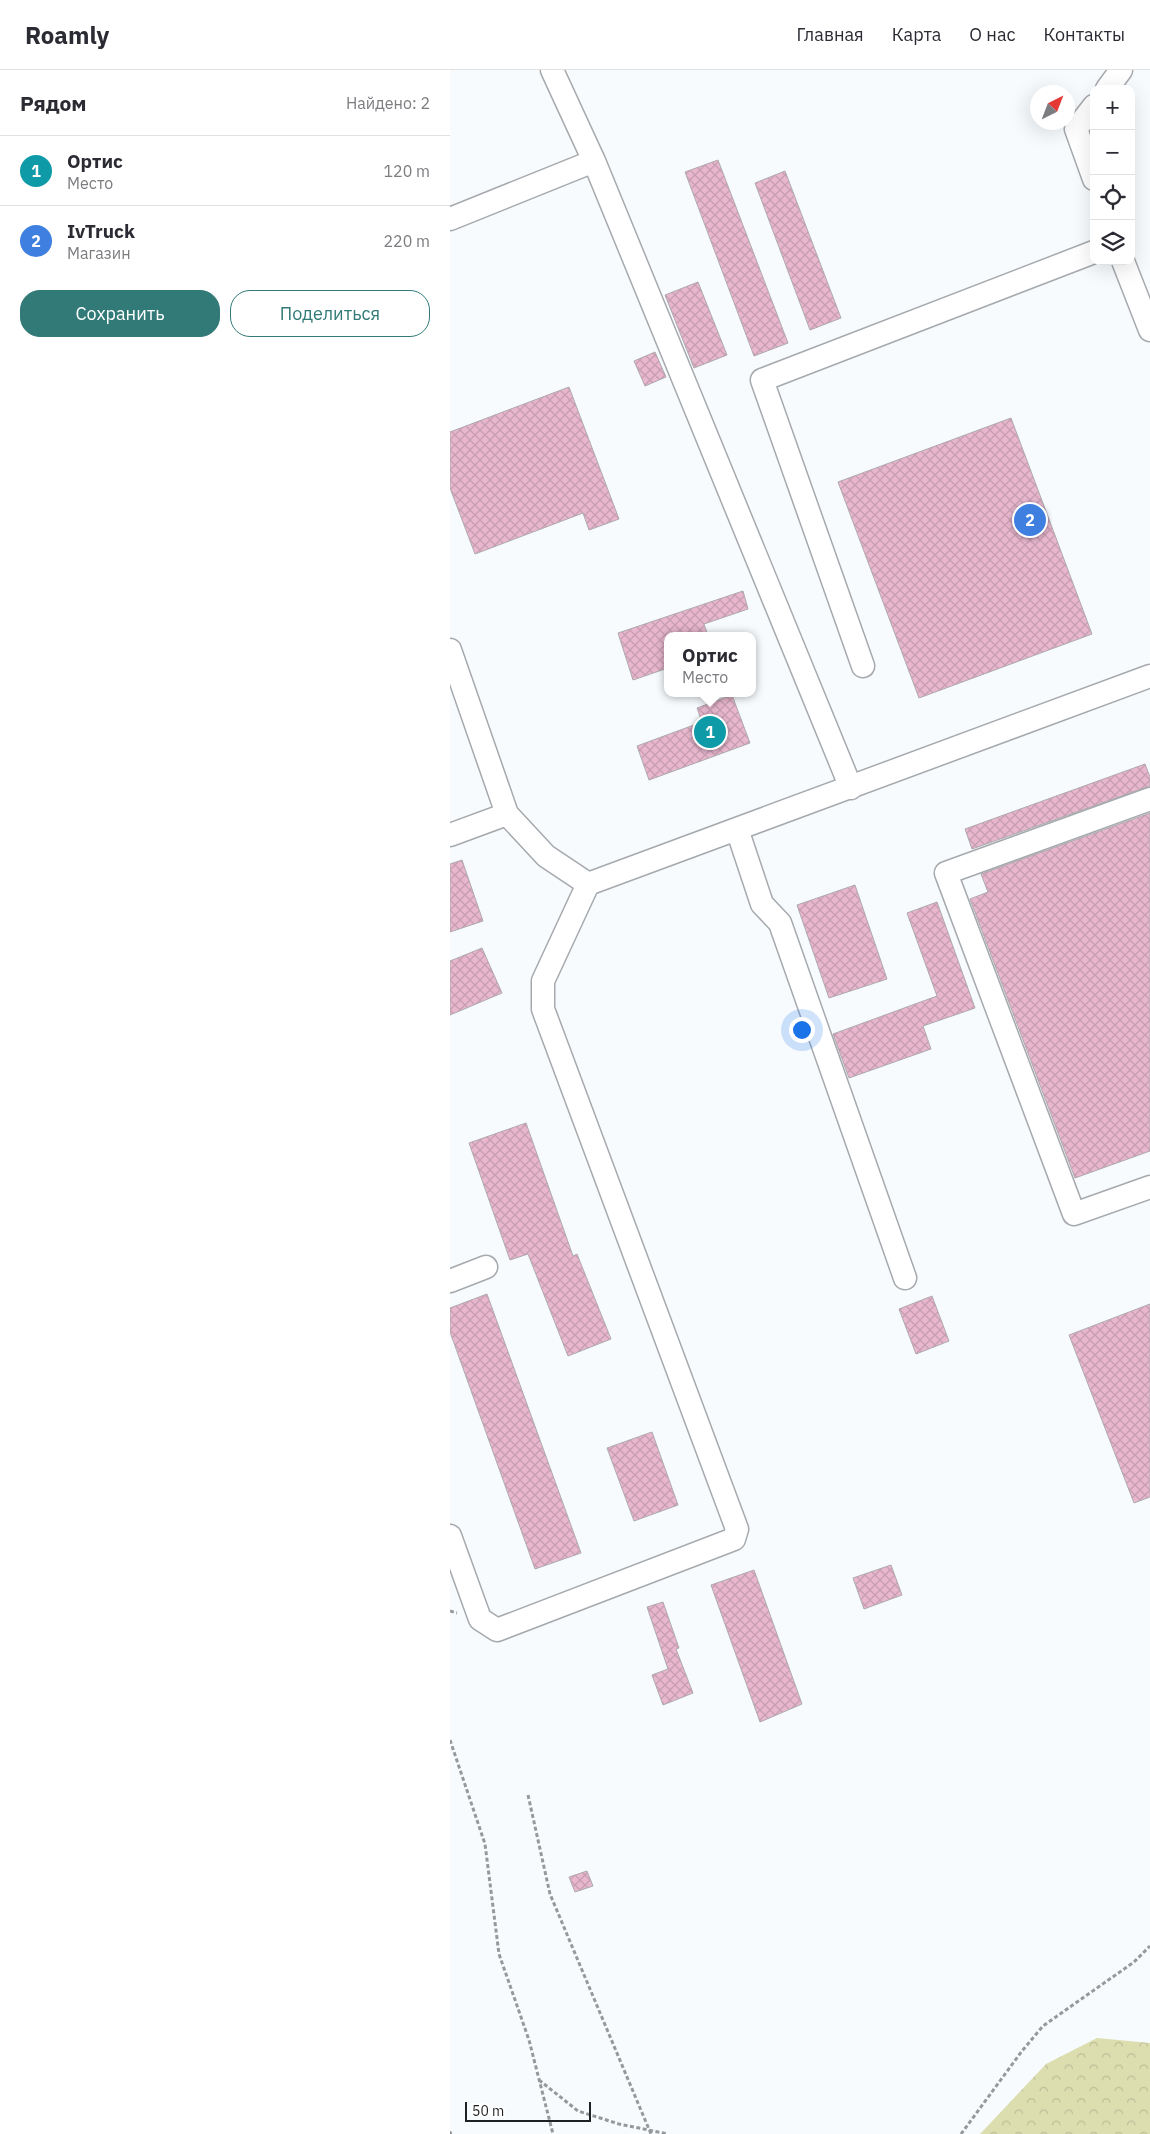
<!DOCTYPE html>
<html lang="ru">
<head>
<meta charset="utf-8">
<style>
  body { margin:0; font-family:"IBM Plex Sans",sans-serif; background:#f2f2f3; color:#2b2b33 }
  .controls { position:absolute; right:15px; top:15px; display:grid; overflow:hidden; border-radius:10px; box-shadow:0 5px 20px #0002 }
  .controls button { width:45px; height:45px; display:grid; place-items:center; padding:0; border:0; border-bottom:1px solid #e1e1e2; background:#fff; color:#2b2b33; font:25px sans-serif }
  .compass { position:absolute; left:580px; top:15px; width:45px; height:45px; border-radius:50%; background:#fff; box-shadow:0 5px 20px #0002; rotate:42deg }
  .scale { position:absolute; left:15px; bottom:12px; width:126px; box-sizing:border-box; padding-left:5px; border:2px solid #1f2022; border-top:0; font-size:14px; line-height:18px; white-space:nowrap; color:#1f2022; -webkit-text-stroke:4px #fff; paint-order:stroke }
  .you { position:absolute; left:351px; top:959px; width:18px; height:18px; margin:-12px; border:4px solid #fff; border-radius:50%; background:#1a73e8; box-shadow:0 0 0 8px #1a73e833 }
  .badge { display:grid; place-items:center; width:32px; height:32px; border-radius:50%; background:#317a77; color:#fff; font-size:16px; font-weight:700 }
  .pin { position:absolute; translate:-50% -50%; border:2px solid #fff; box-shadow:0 1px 5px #0006 }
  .popup { position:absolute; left:214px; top:562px; width:92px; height:65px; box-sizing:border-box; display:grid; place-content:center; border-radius:10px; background:#fff; filter:drop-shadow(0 1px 4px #0005); font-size:16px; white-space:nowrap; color:#7c7c81 }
  .popup b { font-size:19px; color:#2b2b33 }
  .popup::after { content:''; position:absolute; left:50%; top:100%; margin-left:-10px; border:10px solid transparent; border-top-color:#fff }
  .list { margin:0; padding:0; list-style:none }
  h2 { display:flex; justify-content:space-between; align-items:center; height:65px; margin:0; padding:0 20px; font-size:21px }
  h2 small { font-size:16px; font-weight:400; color:#7c7c81 }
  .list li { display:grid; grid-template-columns:32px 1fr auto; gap:15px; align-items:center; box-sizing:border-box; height:70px; padding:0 20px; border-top:1px solid #e1e1e2 }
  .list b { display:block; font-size:19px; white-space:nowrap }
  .list p { margin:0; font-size:16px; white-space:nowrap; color:#7c7c81 }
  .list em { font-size:16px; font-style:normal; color:#7c7c81 }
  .actions { display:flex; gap:10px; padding:15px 20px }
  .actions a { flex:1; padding:11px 0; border:1px solid #317a77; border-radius:20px; text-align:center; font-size:18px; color:#317a77 }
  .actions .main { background:#317a77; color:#fff }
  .icon { flex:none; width:28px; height:28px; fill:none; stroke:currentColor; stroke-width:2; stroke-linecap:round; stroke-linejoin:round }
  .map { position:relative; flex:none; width:700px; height:2064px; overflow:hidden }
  header { display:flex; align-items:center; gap:30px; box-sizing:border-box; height:70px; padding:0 25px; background:#fff; border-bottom:1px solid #e1e1e2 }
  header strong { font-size:24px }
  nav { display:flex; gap:28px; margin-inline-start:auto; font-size:18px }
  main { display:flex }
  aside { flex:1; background:#fff }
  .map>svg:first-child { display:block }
  .forest { fill:url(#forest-crowns) }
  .building { fill:url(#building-cross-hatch); stroke:#aeaaac }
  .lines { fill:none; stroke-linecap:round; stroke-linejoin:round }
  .minor-casing { stroke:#a6a9ad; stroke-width:25 }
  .path { stroke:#96999b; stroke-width:3; stroke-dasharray:4 2.5; stroke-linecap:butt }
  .minor { stroke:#fff; stroke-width:22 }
  .rail { stroke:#919396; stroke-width:4 }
</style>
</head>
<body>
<header>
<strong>Roamly</strong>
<nav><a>Главная</a><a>Карта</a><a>О нас</a><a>Контакты</a></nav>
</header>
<main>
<aside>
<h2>Рядом<small>Найдено: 2</small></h2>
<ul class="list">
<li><span class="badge" style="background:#0f9aa8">1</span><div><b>Ортис</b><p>Место</p></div><em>120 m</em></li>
<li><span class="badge" style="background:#3f7fe0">2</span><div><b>IvTruck</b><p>Магазин</p></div><em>220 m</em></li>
</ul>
<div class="actions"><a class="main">Сохранить</a><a>Поделиться</a></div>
</aside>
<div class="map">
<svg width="700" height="2064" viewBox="0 0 700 2064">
  <defs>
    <pattern id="forest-crowns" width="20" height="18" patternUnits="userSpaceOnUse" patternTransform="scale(1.25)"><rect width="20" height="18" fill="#dcdeb0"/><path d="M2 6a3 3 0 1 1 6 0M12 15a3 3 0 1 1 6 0" fill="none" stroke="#bcbe97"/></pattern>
    <pattern id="building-cross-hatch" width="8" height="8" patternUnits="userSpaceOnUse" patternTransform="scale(1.25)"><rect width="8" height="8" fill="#e8b7ce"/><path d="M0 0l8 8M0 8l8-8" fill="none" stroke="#c79db1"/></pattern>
  </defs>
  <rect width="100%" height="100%" fill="#f7fbfe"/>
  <!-- forest -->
  <path class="forest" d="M647,1968L700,1973V2064H530L596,1994Z"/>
  <!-- building -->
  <path class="building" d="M268,90L338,273L304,286L235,102Z
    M335,101L391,248L360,260L305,113Z
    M248,212L277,285L244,298L215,225Z
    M205,282L216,307L195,316L184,291Z
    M119,317L169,449L139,460L133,443L25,484L0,418V362Z
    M561,348L642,564L469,628L388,412Z
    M293,521L298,539L254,554L258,566H218V598L183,610L168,563Z
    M282,625L300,673L199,710L187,676L252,652L247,638Z
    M695,694L700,707V716L522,779L515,759Z
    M700,743V1081L625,1108L520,829L538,822L531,804Z
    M12,790L33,851L0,862V794Z
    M405,815L437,909L379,928L347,835Z
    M487,832L525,938L473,956L481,979L399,1008L383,964L487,926L457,843Z
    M32,878L52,923L0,945V891Z
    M76,1053L123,1186L127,1184L161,1269L118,1286L78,1184L60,1190L19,1073Z
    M37,1224L131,1483L85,1499L0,1262V1238Z
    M482,1226L499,1271L466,1284L449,1239Z
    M700,1234V1427L684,1433L619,1265Z
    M202,1362L228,1435L184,1451L157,1378Z
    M441,1495L452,1525L414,1539L403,1508Z
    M304,1500L352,1634L310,1652L261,1515Z
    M213,1532L229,1578L226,1579L243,1623L213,1635L202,1605L218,1599L197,1537Z
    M137,1801L143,1816L125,1822L119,1807Z"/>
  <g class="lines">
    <defs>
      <path id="minor" d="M102,0L144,91L401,718
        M657,19L671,0
        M644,36L626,59L644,109
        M0,149L144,91
        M673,191L700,260
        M0,580L57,744L96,786L138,814
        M413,596L312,310L644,182
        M700,729L496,803L624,1144L700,1117
        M287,759L312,834L330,853L455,1208
        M0,765L57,744
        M0,1211L36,1197
        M0,1466L30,1549L47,1560L284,1469L287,1459L93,939V911L138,814L700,606"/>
    </defs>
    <!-- minor casing -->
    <use href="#minor" class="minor-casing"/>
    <!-- path -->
    <path class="path" d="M0,1541L7,1543
      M0,1670L35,1774L49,1884L79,1970L103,2064
      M78,1725L100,1824L201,2064
      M89,2010L128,2041L169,2054L218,2064
      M511,2064L572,1981L593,1956L684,1892L700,1876"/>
    <!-- minor -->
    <use href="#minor" class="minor"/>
    <!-- rail -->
    <path class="rail" d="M0,2063V2064"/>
  </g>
</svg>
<div class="controls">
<button>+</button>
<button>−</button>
<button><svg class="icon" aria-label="locate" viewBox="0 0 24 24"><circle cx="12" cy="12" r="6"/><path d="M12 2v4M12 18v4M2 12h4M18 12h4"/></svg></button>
<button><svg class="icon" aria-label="layers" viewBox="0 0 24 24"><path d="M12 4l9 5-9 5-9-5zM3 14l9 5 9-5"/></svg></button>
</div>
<svg class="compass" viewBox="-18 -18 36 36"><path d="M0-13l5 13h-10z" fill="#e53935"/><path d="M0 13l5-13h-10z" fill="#7c7c81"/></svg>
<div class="scale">50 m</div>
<div class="you"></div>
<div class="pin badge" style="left:260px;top:662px;background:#0f9aa8">1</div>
<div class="popup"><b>Ортис</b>Место</div>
<div class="pin badge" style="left:580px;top:450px;background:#3f7fe0">2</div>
</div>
</main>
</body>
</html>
